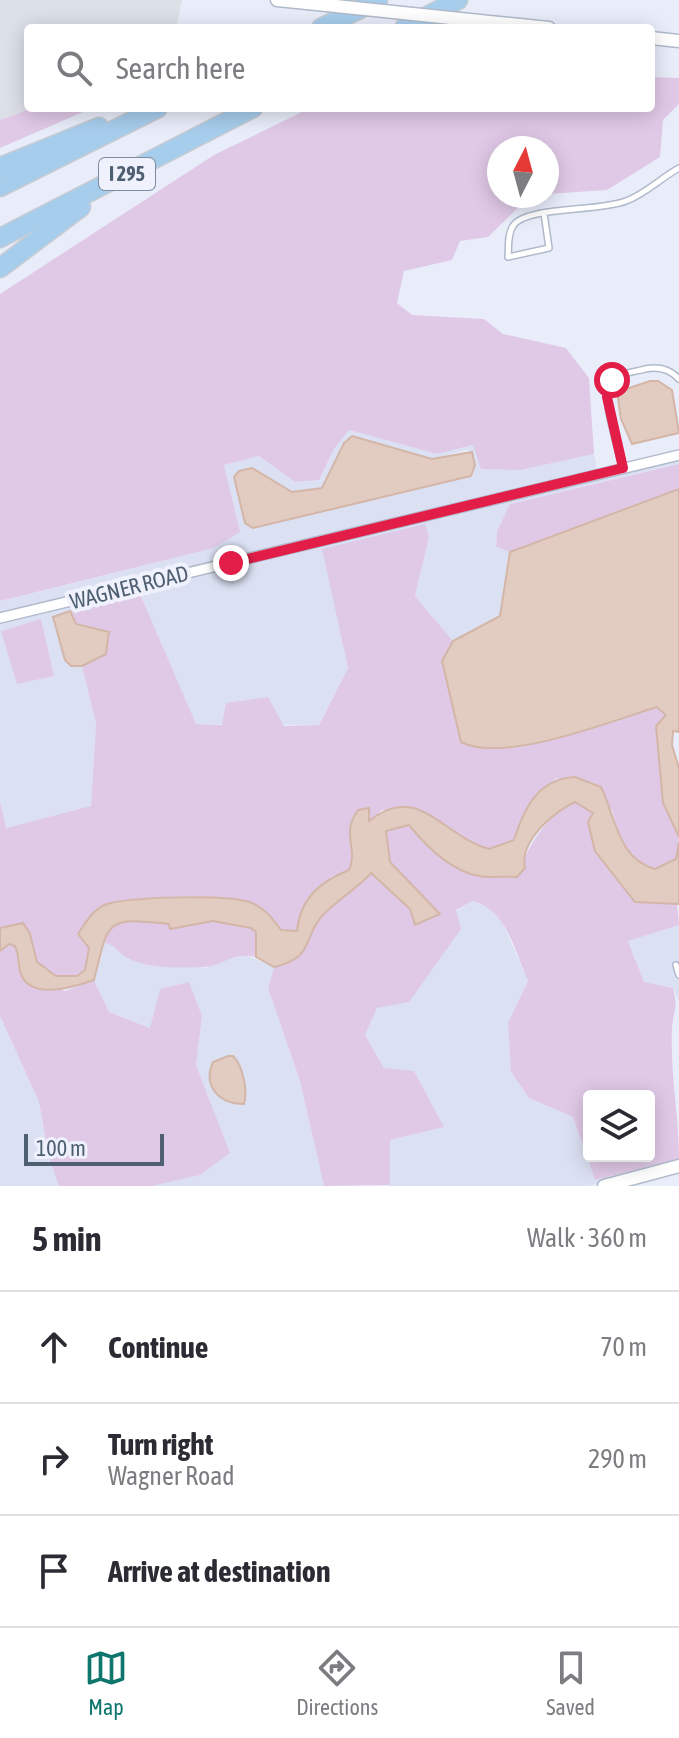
<!DOCTYPE html>
<html lang="en">
<head>
<meta charset="utf-8">
<style>
  body { margin:0; font-family:"Asap Condensed",sans-serif; background:#f2f2f3; color:#2b2b33 }
  .controls { position:absolute; right:24px; bottom:24px; display:grid; overflow:hidden; border-radius:8px; box-shadow:0 4px 20px #0003 }
  .controls button { width:72px; height:72px; display:grid; place-items:center; padding:0; border:0; border-bottom:2px solid #e1e1e2; background:#fff; color:#2b2b33; font:40px sans-serif }
  .compass { position:absolute; left:487px; top:136px; width:72px; height:72px; border-radius:50%; background:#fff; box-shadow:0 4px 20px #0003; rotate:6deg }
  .scale { position:absolute; left:24px; bottom:20px; width:140px; box-sizing:border-box; padding-left:8px; border:4px solid #4f5f72; border-top:0; font-size:22px; line-height:28px; white-space:nowrap; color:#4f5f72; -webkit-text-stroke:6px #eff2fd; paint-order:stroke }
  .stop { position:absolute; width:24px; height:24px; margin:-18px; border:6px solid #e11d48; border-radius:50%; background:#fff }
  .stop.end { background:#e11d48; border-color:#fff; box-shadow:0 2px 8px #0008 }
  .list { margin:0; padding:0; list-style:none }
  h2 { display:flex; justify-content:space-between; align-items:center; height:104px; margin:0; padding:0 32px; font-size:34px }
  h2 small { font-size:26px; font-weight:400; color:#7c7c81 }
  .list li { display:grid; grid-template-columns:52px 1fr auto; gap:24px; align-items:center; box-sizing:border-box; height:112px; padding:0 32px; border-top:2px solid #e1e1e2 }
  .list b { display:block; font-size:30px; white-space:nowrap }
  .list p { margin:0; font-size:26px; white-space:nowrap; color:#7c7c81 }
  .list em { font-size:26px; font-style:normal; color:#7c7c81 }
  .icon { flex:none; width:44px; height:44px; fill:none; stroke:currentColor; stroke-width:2; stroke-linecap:round; stroke-linejoin:round }
  .map { position:relative; flex:none; width:679px; height:1186px; overflow:hidden }
  .search { position:absolute; background:#fff; box-shadow:0 4px 20px #0003; left:24px; right:24px; top:24px; height:88px; display:flex; align-items:center; gap:20px; box-sizing:border-box; padding:0 28px; border-radius:8px; color:#7c7c81; font-size:30px }
  .sheet { height:440px; background:#fff }
  nav { display:flex; justify-content:space-around; align-items:center; box-sizing:border-box; height:112px; border-top:2px solid #e1e1e2; background:#fff; font-size:22px; color:#7c7c81 }
  nav a { display:grid; justify-items:center; gap:4px }
  nav .on { color:#0f766e }
  .map>svg:first-child { display:block }
  .residential { fill:#dbe1f3; fill-rule:evenodd }
  .industrial { fill:#dce0e7 }
  .green { fill:#e0c9e7; fill-rule:evenodd }
  .water { fill:#e2cbc0; stroke:#d3b6a7; stroke-width:2 }
  .lines { fill:none; stroke-linecap:round; stroke-linejoin:round }
  .service-casing { stroke:#b0bacb; stroke-width:8 }
  .minor-casing { stroke:#b0bacb; stroke-width:12 }
  .tertiary-casing { stroke:#b0bacb; stroke-width:15 }
  .motorway-casing { stroke:#c7ccd2; stroke-width:21 }
  .service { stroke:#fff; stroke-width:5 }
  .minor { stroke:#fff; stroke-width:9 }
  .tertiary { stroke:#fff; stroke-width:12 }
  .motorway { stroke:#a7cded; stroke-width:18 }
  .tertiary-bridge-casing { stroke:#b0bacb; stroke-width:15; stroke-linecap:butt }
  .tertiary-bridge { stroke:#fff; stroke-width:12 }
  .route { stroke:#e11d48; stroke-width:10 }
  .labels { text-anchor:middle; stroke-width:8; stroke-linejoin:round; paint-order:stroke }
  .shield { fill:#eff2fd; stroke:#7f8b9c; stroke-width:2 }
  .shield-label { font-size:20px; font-weight:bold; fill:#4f5f72 }
  .street-label { font-size:22px; fill:#4f5f72; stroke:#eff2fd }
</style>
</head>
<body>
<div class="map">
<svg width="679" height="1186" viewBox="0 0 679 1186">
  <rect width="100%" height="100%" fill="#e9edfa"/>
  <!-- residential -->
  <path class="residential" d="M349,430L437,454L473,445L521,470L594,454L597,470L679,450V464L510,504L497,531L496,547L510,552L500,616L453,641L415,596L429,537L323,549L348,668L319,725L195,724L140,594L53,617L65,660L72,666H82L96,724L91,807L5,828L0,801V601L214,548L239,532L223,465L259,456L295,482L319,480L334,449ZM373,441L432,459L466,450L472,452L475,465L471,476L253,528L252,469L292,492L322,488L344,443Z
    M473,901L485,904L501,920L528,981L508,1023L511,1072L529,1098L573,1117L595,1180L679,1159V1162L588,1186H387L390,1185V1140L444,1127L384,1068L365,1035L377,1008L456,911Z
    M679,925V1001L673,988L644,982L628,940Z
    M105,943L114,945L126,957L206,968L240,953L274,967L268,988L300,1081L324,1186H152L229,1153L196,1065L202,1016L151,1028L109,1012L94,980L100,947Z
    M0,1016L39,1102L49,1158L59,1186H0Z"/>
  <!-- industrial -->
  <path class="industrial" d="M0,0H182L176,28H28V108H32L0,120Z"/>
  <!-- green -->
  <path class="green" d="M651,77L679,78V104L663,120L660,157L607,190L547,194V148H499V196H530L488,237L460,241L452,260L404,271L397,303L412,315L484,319L503,334L566,348L589,378L594,454L521,470L481,469L473,445L437,454L349,430L334,449L319,480L295,482L259,456L224,465L240,532L214,548L0,601V294L214,155L310,108H651Z
    M32,108H92L0,148V120Z
    M679,464V489L510,552L496,547L497,531L510,504Z
    M425,524L429,537L415,596L453,641L442,661L461,742C502,763 612,722 657,707L666,715L663,803L679,837L676,859L655,869C625,861 620,838 612,810L557,778C533,796 523,812 514,840L489,849L450,832L435,818L382,810L369,821V808L352,848L353,860L349,870L331,877L298,932L281,930C245,882 159,898 107,904L89,948L85,970L77,976H56L37,962L30,934L23,923L0,928V801L6,828L91,806L96,724L82,666L106,654L109,632L76,624L70,611L140,594L196,724L222,725L226,703L268,697L284,726L319,725L348,668L322,549Z
    M41,619L54,676L17,684L1,631Z
    M575,802L593,813L635,902L677,903L679,925L628,941L644,982L673,988C679,1011 673,1009 672,1029C670,1073 679,1115 679,1159L595,1180L573,1117L529,1098L511,1072L508,1023L528,981C515,952 507,910 473,901L456,910L461,929L409,1002L377,1008L365,1035L384,1068L414,1071L444,1127L390,1140V1185L324,1186L300,1081L268,988L274,967C315,957 302,938 323,915C339,899 357,889 371,872L410,909L440,913L390,862L386,831L409,825L423,842L517,877C529,844 544,818 575,802ZM589,1096H649V1156H589Z
    M123,919L169,924L170,928L213,921L251,928L256,932V957C230,951 224,967 202,967C180,968 146,969 126,957C117,952 116,945 105,943L106,933Z
    M9,944L15,946L20,974L65,991L94,980L109,1012L150,1028L160,989L189,982L202,1016L196,1065L230,1153L200,1175L152,1186H59L49,1158L39,1102L0,1016V951Z"/>
  <!-- water -->
  <path class="water" d="M650,381H658L672,390L679,433L632,444L621,419L617,392Z
    M352,436L432,459L472,452L475,465L471,476L253,528L245,523L234,477L239,471L252,468L292,492L322,488L344,443Z
    M679,489V732L673,731L672,745L679,768V837L663,803L656,726L666,715L657,707C611,721 504,764 461,742L442,661L453,641L500,616L510,552Z
    M70,611L76,624L109,632L106,654L82,666H71L65,660L53,617Z
    M575,777L601,787C616,818 618,859 655,869L676,859L679,842V904L635,902L595,851L588,822L593,813L575,802C554,812 519,841 525,868L517,877C505,876 492,878 479,876C450,871 426,846 409,825L386,831L390,862L440,914L415,925L410,909L371,873C357,889 338,899 323,915C302,937 316,957 274,967L256,957V932L251,928L213,921L170,929L169,924C104,917 109,920 94,980C74,987 28,1002 20,971C18,963 19,955 15,946L9,944L0,951V928L23,923L30,934L37,962L56,976H77L85,970L89,948L78,934C86,922 93,909 107,904C130,897 227,894 249,902C263,906 273,919 281,930L297,931C300,899 319,882 349,870C359,848 340,835 358,810L369,808V821C418,781 442,836 489,849L514,840C524,809 537,779 575,777Z
    M228,1056H233C243,1066 248,1091 244,1104C220,1104 202,1087 213,1062Z"/>
  <g class="lines">
    <defs>
      <path id="service" d="M544,213L549,248L508,257C509,248 507,235 513,226C525,206 599,212 626,201C645,194 661,178 679,168
        M623,468C619,451 600,395 610,382C617,373 635,372 645,369C659,366 670,369 679,379
        M676,965L679,975"/>
      <path id="minor" d="M0,618L679,455"/>
      <path id="tertiary" d="M277,0L307,3
        M499,23L549,28
        M651,38L679,41
        M604,1186L679,1166"/>
      <path id="motorway" d="M321,28L378,0
        M404,28L458,0
        M0,167L99,127
        M0,187L158,108
        M0,238L253,108
        M0,268L81,207"/>
    </defs>
    <!-- service casing -->
    <use href="#service" class="service-casing"/>
    <!-- minor casing -->
    <use href="#minor" class="minor-casing"/>
    <!-- tertiary casing -->
    <use href="#tertiary" class="tertiary-casing"/>
    <!-- motorway casing -->
    <use href="#motorway" class="motorway-casing"/>
    <!-- service -->
    <use href="#service" class="service"/>
    <!-- minor -->
    <use href="#minor" class="minor"/>
    <!-- tertiary -->
    <use href="#tertiary" class="tertiary"/>
    <!-- motorway -->
    <use href="#motorway" class="motorway"/>
    <defs>
      <path id="tertiary-bridge" d="M307,3L499,23"/>
    </defs>
    <!-- tertiary-bridge casing -->
    <use href="#tertiary-bridge" class="tertiary-bridge-casing"/>
    <!-- tertiary-bridge -->
    <use href="#tertiary-bridge" class="tertiary-bridge"/>
  </g>
  <g class="lines">
    <!-- route -->
    <path class="route" d="M231,563L623,468L607,397L612,380"/>
  </g>
  <g class="labels">
    <!-- shield labels -->
    <rect class="shield" x="99" y="158" width="56" height="32" rx="6"/>
    <g class="shield-label">
      <text x="127" y="181">I 295</text>
    </g>
    <!-- street labels -->
    <g class="street-label">
      <text transform="translate(129 587) rotate(-14)" y="8">WAGNER ROAD</text>
    </g>
  </g>
</svg>
<div class="controls">
<button><svg class="icon" aria-label="layers" viewBox="0 0 24 24"><path d="M12 4l9 5-9 5-9-5zM3 14l9 5 9-5"/></svg></button>
</div>
<svg class="compass" viewBox="-18 -18 36 36"><path d="M0-13l5 13h-10z" fill="#e53935"/><path d="M0 13l5-13h-10z" fill="#7c7c81"/></svg>
<div class="scale">100 m</div>
<div class="stop" style="left:612px;top:380px"></div>
<div class="stop end" style="left:231px;top:563px"></div>
<div class="search"><svg class="icon" aria-label="search" viewBox="0 0 24 24"><circle cx="10" cy="10" r="6"/><path d="M15 15l6 6"/></svg>Search here</div>
</div>
<section class="sheet">
<h2>5 min<small>Walk · 360 m</small></h2>
<ul class="list">
<li><svg class="icon" aria-label="ahead" viewBox="0 0 24 24"><path d="M12 20V5M6 11l6-6 6 6"/></svg><div><b>Continue</b></div><em>70 m</em></li>
<li><svg class="icon" aria-label="right" viewBox="0 0 24 24"><path d="M7 20v-9h11M14 6l5 5-5 5"/></svg><div><b>Turn right</b><p>Wagner Road</p></div><em>290 m</em></li>
<li><svg class="icon" aria-label="arrive" viewBox="0 0 24 24"><path d="M6 21V4h12l-3 4 3 4H6"/></svg><div><b>Arrive at destination</b></div></li>
</ul>
</section>
<nav>
<a class="on"><svg class="icon" aria-label="map" viewBox="0 0 24 24"><path d="M3 6l6-2 6 2 6-2v14l-6 2-6-2-6 2zM9 4v14M15 6v14"/></svg>Map</a>
<a><svg class="icon" aria-label="directions" viewBox="0 0 24 24"><path d="M12 3l9 9-9 9-9-9zM9 14v-3h6M13 9l2 2-2 2"/></svg>Directions</a>
<a><svg class="icon" aria-label="saved" viewBox="0 0 24 24"><path d="M7 4h10v16l-5-4-5 4z"/></svg>Saved</a>
</nav>
</body>
</html>
